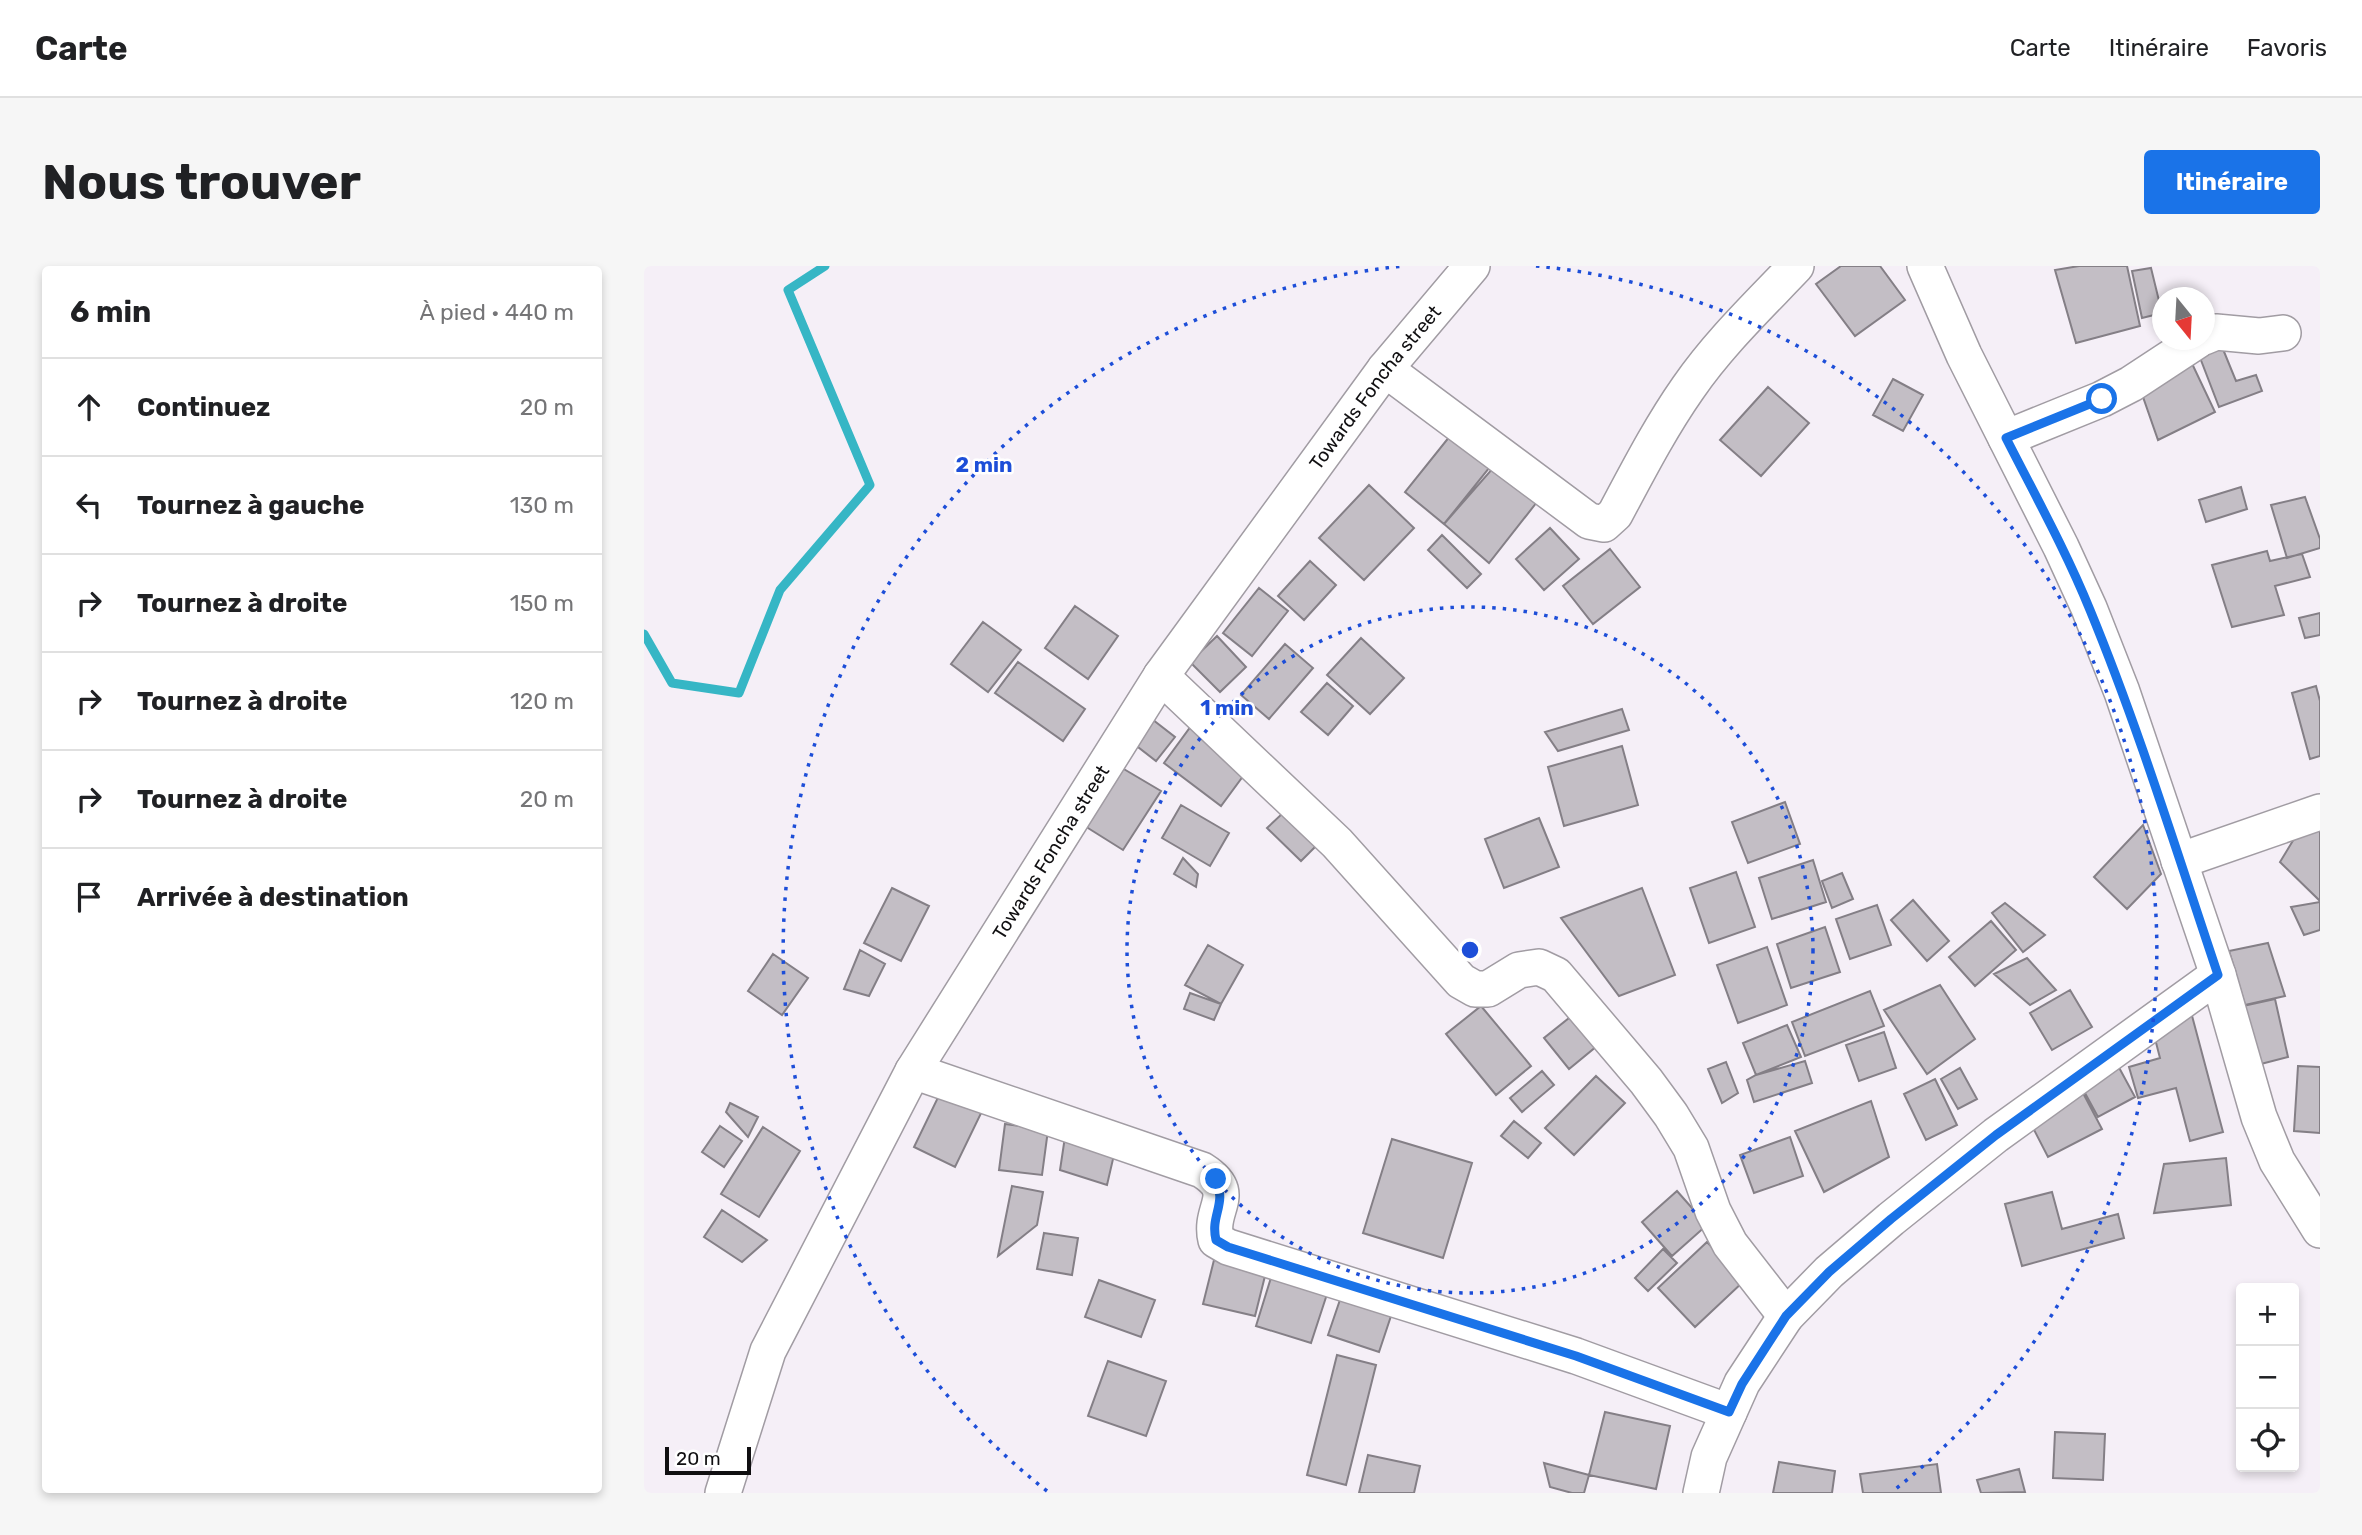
<!DOCTYPE html>
<html lang="fr">
<head>
<meta charset="utf-8">
<style>
  body { margin:0; font-family:Rubik,sans-serif; background:#f6f6f6; color:#202124 }
  .controls { position:absolute; right:21px; bottom:21px; display:grid; overflow:hidden; border-radius:7px; box-shadow:0 4px 10px #0003 }
  .controls button { width:63px; height:63px; display:grid; place-items:center; padding:0; border:0; border-bottom:2px solid #e0e0e0; background:#fff; color:#202124; font:35px sans-serif }
  .compass { position:absolute; left:1508px; top:21px; width:63px; height:63px; border-radius:50%; background:#fff; box-shadow:0 4px 10px #0003; rotate:162deg }
  .scale { position:absolute; left:21px; bottom:18px; width:86px; box-sizing:border-box; padding-left:7px; border:4px solid #100f11; border-top:0; font-size:19px; line-height:24px; white-space:nowrap; color:#100f11; -webkit-text-stroke:5px #fff; paint-order:stroke }
  .stop { position:absolute; width:21px; height:21px; margin:-16px; border:5px solid #1a73e8; border-radius:50%; background:#fff }
  .stop.end { background:#1a73e8; border-color:#fff; box-shadow:0 2px 7px #0008 }
  .list { margin:0; padding:0; list-style:none }
  h2 { display:flex; justify-content:space-between; align-items:center; height:91px; margin:0; padding:0 28px; font-size:30px }
  h2 small { font-size:23px; font-weight:400; color:#757577 }
  .list li { display:grid; grid-template-columns:46px 1fr auto; gap:21px; align-items:center; box-sizing:border-box; height:98px; padding:0 28px; border-top:2px solid #e0e0e0 }
  .list b { display:block; font-size:26px; white-space:nowrap }
  .list em { font-size:23px; font-style:normal; color:#757577 }
  .icon { flex:none; width:38px; height:38px; fill:none; stroke:currentColor; stroke-width:2; stroke-linecap:round; stroke-linejoin:round }
  .map { position:relative; flex:none; width:1676px; height:1227px; overflow:hidden; border-radius:7px }
  header { display:flex; align-items:center; gap:42px; box-sizing:border-box; height:98px; padding:0 35px; background:#fff; border-bottom:2px solid #e0e0e0 }
  header strong { font-size:33px }
  nav { display:flex; gap:38px; margin-inline-start:auto; font-size:24px }
  .intro { display:flex; align-items:center; justify-content:space-between; box-sizing:border-box; height:168px; padding:0 42px }
  h1 { margin:0; font-size:49px }
  .button { padding:18px 32px; border-radius:7px; background:#1a73e8; color:#fff; font-size:24px; font-weight:700 }
  main { display:flex; gap:42px; padding:0 42px }
  aside { flex:1; background:#fff; border-radius:7px; box-shadow:0 4px 10px #0003 }
  .map>svg:first-child { display:block }
  .lines { fill:none; stroke-linecap:round; stroke-linejoin:round }
  .stream { stroke:#36b6c5; stroke-width:9 }
  .building { fill:#c3bec5; stroke:#847f86; stroke-width:2 }
  .minor-casing { stroke:#a19ca3; stroke-width:38 }
  .minor { stroke:#fff; stroke-width:35 }
  .route { stroke:#1a73e8; stroke-width:9 }
  .ring { fill:none; stroke:#1d4ed8; stroke-width:3.5; stroke-dasharray:3.5 7 }
  .labels { text-anchor:middle; stroke-width:5; stroke-linejoin:round; paint-order:stroke }
  .street-label { font-size:19px; fill:#100f11; stroke:#fff }
  .centre { fill:#1d4ed8; stroke:#fff; stroke-width:3.5 }
  .ring-label { font-size:21px; text-anchor:middle; font-weight:bold; fill:#1d4ed8; stroke:#fff; stroke-width:5; stroke-linejoin:round; paint-order:stroke }
</style>
</head>
<body>
<header>
<strong>Carte</strong>
<nav><a>Carte</a><a>Itinéraire</a><a>Favoris</a></nav>
</header>
<div class="intro"><h1>Nous trouver</h1><a class="button">Itinéraire</a></div>
<main>
<aside>
<h2>6 min<small>À pied · 440 m</small></h2>
<ul class="list">
<li><svg class="icon" aria-label="ahead" viewBox="0 0 24 24"><path d="M12 20V5M6 11l6-6 6 6"/></svg><div><b>Continuez</b></div><em>20 m</em></li>
<li><svg class="icon" aria-label="left" viewBox="0 0 24 24"><path d="M17 20v-9H6M10 6l-5 5 5 5"/></svg><div><b>Tournez à gauche</b></div><em>130 m</em></li>
<li><svg class="icon" aria-label="right" viewBox="0 0 24 24"><path d="M7 20v-9h11M14 6l5 5-5 5"/></svg><div><b>Tournez à droite</b></div><em>150 m</em></li>
<li><svg class="icon" aria-label="right" viewBox="0 0 24 24"><path d="M7 20v-9h11M14 6l5 5-5 5"/></svg><div><b>Tournez à droite</b></div><em>120 m</em></li>
<li><svg class="icon" aria-label="right" viewBox="0 0 24 24"><path d="M7 20v-9h11M14 6l5 5-5 5"/></svg><div><b>Tournez à droite</b></div><em>20 m</em></li>
<li><svg class="icon" aria-label="arrive" viewBox="0 0 24 24"><path d="M6 21V4h12l-3 4 3 4H6"/></svg><div><b>Arrivée à destination</b></div></li>
</ul>
</aside>
<div class="map">
<svg width="1676" height="1227" viewBox="0 0 1676 1227">
  <rect width="100%" height="100%" fill="#f5eff7"/>
  <g class="lines">
    <!-- stream -->
    <path class="stream" d="M0,368L28,417L95,427L136,324L226,219L144,24L181,0"/>
  </g>
  <!-- building -->
  <path class="building" d="M1197,0H1236L1261,34L1211,70L1172,18Z
    M1435,0H1483L1496,60L1432,77L1411,4Z
    M1507,2L1518,47L1498,52L1488,5Z
    M1574,71L1592,115L1612,109L1618,125L1575,141L1550,76Z
    M1543,87L1571,146L1514,174L1490,105Z
    M1249,113L1279,129L1259,165L1229,149Z
    M1124,121L1165,157L1117,210L1076,174Z
    M814,160L854,191L800,258L761,226Z
    M849,202L893,236L845,297L800,258Z
    M725,219L770,262L720,314L675,272Z
    M1597,221L1603,243L1562,256L1555,234Z
    M1661,231L1676,273V282L1643,292L1627,239Z
    M906,262L935,293L900,324L872,293Z
    M798,269L837,308L823,322L784,284Z
    M966,283L996,321L949,358L919,320Z
    M1623,285L1626,295L1658,288L1666,311L1631,320L1640,349L1588,361L1568,299Z
    M666,295L692,319L660,354L634,330Z
    M615,322L644,345L608,390L579,367Z
    M431,340L474,370L444,413L401,382Z
    M1676,347V369L1661,372L1655,352Z
    M339,356L377,384L344,426L307,398Z
    M573,370L602,401L576,426L546,396Z
    M717,372L760,412L726,448L683,409Z
    M641,378L669,402L625,453L597,429Z
    M374,396L441,443L419,475L351,427Z
    M683,417L709,440L684,469L657,446Z
    M1672,420L1676,435V490L1666,493L1648,427Z
    M978,443L985,464L914,485L901,466Z
    M504,450L531,471L512,495L485,474Z
    M550,456L608,498L577,540L520,497Z
    M978,480L994,539L920,560L904,501Z
    M473,499L517,525L479,584L436,557Z
    M1141,536L1156,578L1104,597L1088,556Z
    M537,539L585,567L566,600L518,572Z
    M1670,540L1676,546V635L1636,596Z
    M641,545L675,577L657,595L623,562Z
    M895,552L915,601L860,622L841,573Z
    M1499,559L1517,608L1483,643L1450,611Z
    M539,592L554,608L552,621L530,608Z
    M1169,594L1182,636L1128,653L1115,612Z
    M1092,606L1111,661L1065,677L1046,622Z
    M1198,607L1209,633L1188,642L1178,615Z
    M248,622L285,640L257,695L220,677Z
    M998,622L1031,709L975,730L917,652Z
    M1269,634L1305,675L1283,695L1247,654Z
    M1676,636V664L1660,669L1647,641Z
    M1361,637L1401,669L1379,686L1348,647Z
    M1233,639L1247,679L1206,693L1192,653Z
    M1347,655L1372,684L1331,720L1305,691Z
    M1181,661L1196,706L1147,722L1133,678Z
    M1624,677L1641,730L1601,739L1585,685Z
    M564,679L599,699L577,738L541,719Z
    M1123,681L1143,739L1094,757L1073,699Z
    M216,684L241,698L225,730L200,723Z
    M129,688L164,712L138,749L104,725Z
    M1383,692L1412,724L1386,739L1350,708Z
    M1296,719L1331,773L1283,808L1240,744Z
    M1426,724L1448,761L1408,784L1386,747Z
    M1226,725L1240,760L1161,790L1148,756Z
    M546,727L577,738L570,754L540,743Z
    M1631,733L1644,791L1613,799L1599,740Z
    M837,740L887,800L852,829L802,768Z
    M935,744L959,775L925,803L900,772Z
    M1547,746L1579,866L1546,875L1532,822L1494,832L1485,801L1516,792L1507,757Z
    M1143,759L1157,791L1112,809L1099,777Z
    M1240,766L1252,802L1215,815L1202,779Z
    M1161,795L1168,817L1110,836L1103,814L1112,809Z
    M1082,796L1094,827L1078,837L1064,803Z
    M1472,796L1491,831L1454,851L1435,816Z
    M1654,800L1676,801V867L1650,865Z
    M1316,802L1333,833L1314,843L1297,813Z
    M898,805L910,819L878,846L866,832Z
    M952,810L981,837L930,889L901,862Z
    M1291,813L1313,859L1282,874L1260,828Z
    M300,819L341,839L311,901L270,881Z
    M1439,827L1458,863L1404,891L1385,854Z
    M1227,835L1245,891L1180,926L1151,865Z
    M86,837L114,851L104,871L82,846Z
    M870,855L897,877L884,892L857,870Z
    M361,858L404,864L398,909L355,904Z
    M76,860L98,875L80,901L58,886Z
    M119,861L156,885L115,951L77,928Z
    M422,864L472,880L463,919L416,904Z
    M1146,871L1159,910L1110,927L1096,889Z
    M748,873L828,897L799,992L719,967Z
    M1582,892L1587,939L1510,947L1520,898Z
    M368,920L399,926L393,959L354,990Z
    M1033,925L1063,959L1028,990L998,956Z
    M1408,926L1418,963L1474,948L1480,972L1378,1000L1361,938Z
    M78,944L123,974L98,996L60,971Z
    M400,967L434,972L428,1009L393,1003Z
    M1063,976L1100,1015L1051,1061L1014,1022Z
    M1019,983L1033,997L1004,1025L991,1012Z
    M572,986L624,998L611,1050L559,1038Z
    M630,1002L686,1019L667,1077L612,1060Z
    M455,1014L511,1034L497,1071L441,1051Z
    M699,1025L750,1041L735,1086L684,1069Z
    M693,1089L732,1099L702,1219L663,1209Z
    M464,1095L522,1115L502,1170L444,1150Z
    M961,1146L1026,1160L1012,1223L945,1209Z
    M1411,1166L1461,1168L1459,1214L1409,1212Z
    M724,1189L776,1200L770,1227H715Z
    M1135,1196L1191,1205L1188,1227H1129Z
    M900,1197L945,1209L940,1227H928L906,1221Z
    M1293,1198L1297,1227H1219L1216,1208Z
    M1375,1203L1381,1226L1337,1227L1333,1214Z"/>
  <g class="lines">
    <defs>
      <g id="minor">
        <path d="M1281,0L1320,89L1417,281L1445,342L1478,426L1574,709L1615,851L1633,895L1676,964"/>
        <path d="M1560,71L1572,66L1615,70L1639,67"/>
        <path d="M741,103L945,255L960,258L971,248C994,205 1016,162 1044,122C1075,77 1115,39 1152,0"/>
        <path d="M1362,172L1458,133L1487,118L1554,74"/>
        <path d="M517,410L693,577L817,715L831,723H844L875,704L895,701L912,709L1002,815L1027,849L1047,882L1069,945L1086,978L1142,1050"/>
        <path d="M1535,595L1676,546"/>
        <path d="M269,805L558,904C596,928 564,941 572,974L584,981L932,1090L1085,1146"/>
        <path id="s1" d="M79,1227L124,1085L269,805L517,410L741,103L828,0"/>
        <path d="M1057,1227L1065,1191L1098,1117L1142,1050L1185,1006L1247,953L1352,869L1574,709"/>
      </g>
    </defs>
    <!-- minor casing -->
    <use href="#minor" class="minor-casing"/>
    <!-- minor -->
    <use href="#minor" class="minor"/>
  </g>
  <g class="lines">
    <!-- route -->
    <path class="route" d="M572,913C583,939 566,949 572,974L584,981L932,1090L1085,1146L1098,1118L1142,1050L1185,1006L1247,953L1352,869L1574,709C1533,587 1495,463 1446,344C1422,285 1391,229 1362,172L1458,133"/>
  </g>
  <!-- distance rings -->
  <g class="ring">
    <circle cx="826" cy="684" r="343"/>
    <path d="M403 1225A687 687 0 0 1 760 0M892 0A687 687 0 0 1 1249 1225"/>
  </g>
  <g class="labels">
    <!-- street labels -->
    <g class="street-label">
      <text dy="7" stroke="none"><textPath href="#s1" startOffset="1290">Towards Foncha street</textPath></text>
      <text dy="7" stroke="none"><textPath href="#s1" startOffset="723">Towards Foncha street</textPath></text>
    </g>
  </g>
  <circle cx="826" cy="684" r="10" class="centre"/>
  <g class="ring-label">
    <text x="340" y="206">2 min</text>
    <text x="583" y="449">1 min</text>
  </g>
</svg>
<div class="controls">
<button>+</button>
<button>−</button>
<button><svg class="icon" aria-label="locate" viewBox="0 0 24 24"><circle cx="12" cy="12" r="6"/><path d="M12 2v4M12 18v4M2 12h4M18 12h4"/></svg></button>
</div>
<svg class="compass" viewBox="-18 -18 36 36"><path d="M0-13l5 13h-10z" fill="#e53935"/><path d="M0 13l5-13h-10z" fill="#757577"/></svg>
<div class="scale">20 m</div>
<div class="stop" style="left:1458px;top:133px"></div>
<div class="stop end" style="left:572px;top:913px"></div>
</div>
</main>
</body>
</html>
